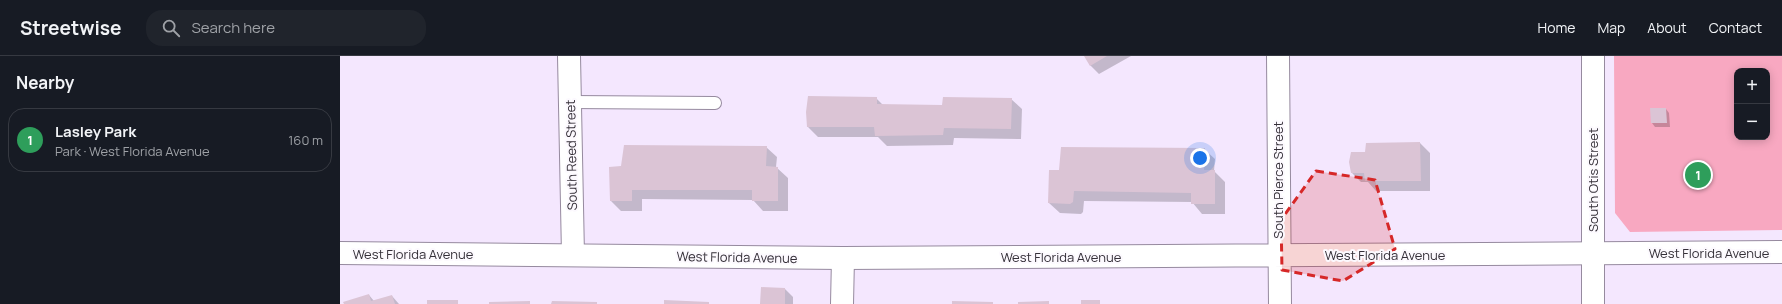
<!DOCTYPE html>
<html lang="en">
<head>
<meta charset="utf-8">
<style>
  body { margin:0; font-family:Manrope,sans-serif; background:#20242c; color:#f1f3f6 }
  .controls { position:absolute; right:12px; top:12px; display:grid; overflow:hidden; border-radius:8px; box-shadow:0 2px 10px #0003 }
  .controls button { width:36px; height:36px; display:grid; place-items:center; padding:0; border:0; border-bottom:1px solid #363941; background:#171b24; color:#f1f3f6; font:20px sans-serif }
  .you { position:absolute; left:860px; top:102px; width:14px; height:14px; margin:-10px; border:3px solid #fff; border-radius:50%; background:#1a73e8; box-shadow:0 0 0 6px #1a73e833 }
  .badge { display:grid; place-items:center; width:26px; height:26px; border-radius:50%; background:#baad9c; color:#fff; font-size:13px; font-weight:700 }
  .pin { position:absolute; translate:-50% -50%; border:2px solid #fff; box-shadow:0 1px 4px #0006 }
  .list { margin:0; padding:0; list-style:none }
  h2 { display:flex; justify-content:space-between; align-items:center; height:52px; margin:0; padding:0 16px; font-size:17px }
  h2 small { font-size:13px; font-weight:400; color:#9ea1a6 }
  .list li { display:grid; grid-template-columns:26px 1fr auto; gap:12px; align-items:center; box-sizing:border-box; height:64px; margin:0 8px 8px; padding:0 8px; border:1px solid #363941; border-radius:16px }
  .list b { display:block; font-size:15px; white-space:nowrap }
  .list p { margin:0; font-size:13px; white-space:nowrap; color:#9ea1a6 }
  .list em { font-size:13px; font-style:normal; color:#9ea1a6 }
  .icon { flex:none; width:22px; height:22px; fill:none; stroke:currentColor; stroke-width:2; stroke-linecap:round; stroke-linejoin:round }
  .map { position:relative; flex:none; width:1442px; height:248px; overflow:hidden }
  header { display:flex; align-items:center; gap:24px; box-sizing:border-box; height:56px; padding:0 20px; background:#171b24; border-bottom:1px solid #363941 }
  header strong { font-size:19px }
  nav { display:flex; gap:22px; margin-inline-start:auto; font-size:14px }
  .search { width:280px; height:36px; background:#20242c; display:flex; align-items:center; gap:10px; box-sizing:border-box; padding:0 14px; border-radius:16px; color:#9ea1a6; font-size:15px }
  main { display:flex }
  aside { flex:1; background:#171b24 }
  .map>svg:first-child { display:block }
  .green { fill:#f8a8c1; fill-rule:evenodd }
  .shadow { fill:#0003 }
  .building { fill:#dbc4d5 }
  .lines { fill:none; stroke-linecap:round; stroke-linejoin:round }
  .service-casing { stroke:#968a9f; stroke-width:14 }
  .minor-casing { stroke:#968a9f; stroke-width:24 }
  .tertiary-casing { stroke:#968a9f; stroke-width:24 }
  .service { stroke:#fff; stroke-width:12 }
  .minor { stroke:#fff; stroke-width:22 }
  .tertiary { stroke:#fff; stroke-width:22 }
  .marked { fill:#d62828; fill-opacity:0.2; stroke:#d62828; stroke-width:3; stroke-dasharray:8 5; stroke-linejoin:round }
  .labels { text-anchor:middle; stroke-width:4; stroke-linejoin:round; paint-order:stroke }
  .street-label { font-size:13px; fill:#342f38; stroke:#fcf9fe }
</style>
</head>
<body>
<header>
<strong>Streetwise</strong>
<div class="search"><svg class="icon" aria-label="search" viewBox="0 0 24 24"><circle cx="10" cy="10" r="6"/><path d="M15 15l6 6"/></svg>Search here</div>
<nav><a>Home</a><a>Map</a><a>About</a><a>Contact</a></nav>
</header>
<main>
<aside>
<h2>Nearby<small></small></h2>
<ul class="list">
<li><span class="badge" style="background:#2e9e5b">1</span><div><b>Lasley Park</b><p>Park · West Florida Avenue</p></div><em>160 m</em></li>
</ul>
</aside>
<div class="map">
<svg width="1442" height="248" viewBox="0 0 1442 248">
  <rect width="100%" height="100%" fill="#f4e7fe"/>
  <!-- green -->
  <path class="green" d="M1274,0H1442V174L1290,176L1275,157ZM1397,15H1427V81H1397Z"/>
  <!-- shadow -->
  <path class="shadow" d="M745,0H791L759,18L750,9Z
    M536,42L543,49L603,50L671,43L682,53L681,83L614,82L613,89L547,90L538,81H478L468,71Z
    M1326,53L1329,57L1330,71H1315L1312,67Z
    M1080,87L1090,97V135H1036L1028,126H1021L1012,117L1026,97L1027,88Z
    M426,91L437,101L436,111L448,122V155H423L413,144L302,143V155H281L271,145V112Z
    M864,93L875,103L874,115L885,126V158H862L852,146L744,145L743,156L741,158L720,157L709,147L720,115Z
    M445,233L453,241V248H421Z
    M29,239L34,245L52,240L59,248H5Z"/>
  <!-- building -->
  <path class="building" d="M744,0H767L750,10Z
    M468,40L537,41V48L602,49L603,41L672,42L671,73L604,72L603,79L535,80L534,71H467L466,56Z
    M1310,52H1326L1327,67H1311Z
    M1080,86L1081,125H1025L1024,117H1011L1009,106L1011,96H1025L1026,87Z
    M284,89L427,90L426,110L438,111V145H412V134H292V145H270L269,111L281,110Z
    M721,91L865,92L864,114H875V148H851V137L734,135L733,146L730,148L708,147L709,114H719Z
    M421,231L445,232V248H420Z
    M29,238L31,245L52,239L55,248H4L3,246Z
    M87,244H118V248H87Z
    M324,244L369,246V248H324Z
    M741,244H760V248H741Z
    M190,245V248H149V246Z
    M212,245L257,246V248H211Z
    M612,245L653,246V248H612Z
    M709,245V248H678V246Z"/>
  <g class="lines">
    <defs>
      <path id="service" d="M230,46L375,47"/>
      <path id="minor" d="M229,0L233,199
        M1253,0V248
        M502,248L503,202"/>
      <path id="tertiary" d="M938,0L940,248
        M0,197L503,202L1442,196"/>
    </defs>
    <!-- service casing -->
    <use href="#service" class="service-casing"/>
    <!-- minor casing -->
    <use href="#minor" class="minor-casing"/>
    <!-- tertiary casing -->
    <use href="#tertiary" class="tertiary-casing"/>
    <!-- service -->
    <use href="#service" class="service"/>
    <!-- minor -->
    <use href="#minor" class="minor"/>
    <!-- tertiary -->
    <use href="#tertiary" class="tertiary"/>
  </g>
  <!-- marked area -->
  <path class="marked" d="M976,115L1035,124L1055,193L1003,225L942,214L941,164Z"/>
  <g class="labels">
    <!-- street labels -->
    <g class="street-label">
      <text transform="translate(231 99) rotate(-91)" y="5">South Reed Street</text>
      <text transform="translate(938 124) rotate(-90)" y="5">South Pierce Street</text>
      <text transform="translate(1253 124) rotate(-90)" y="5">South Otis Street</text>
      <text x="1369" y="202">West Florida Avenue</text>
      <text x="73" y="203">West Florida Avenue</text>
      <text x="1045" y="204">West Florida Avenue</text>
      <text transform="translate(397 201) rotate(1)" y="5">West Florida Avenue</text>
      <text x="721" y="206">West Florida Avenue</text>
    </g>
  </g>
</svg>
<div class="controls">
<button>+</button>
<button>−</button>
</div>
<div class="you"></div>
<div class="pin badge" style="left:1358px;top:119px;background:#2e9e5b">1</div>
</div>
</main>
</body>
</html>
